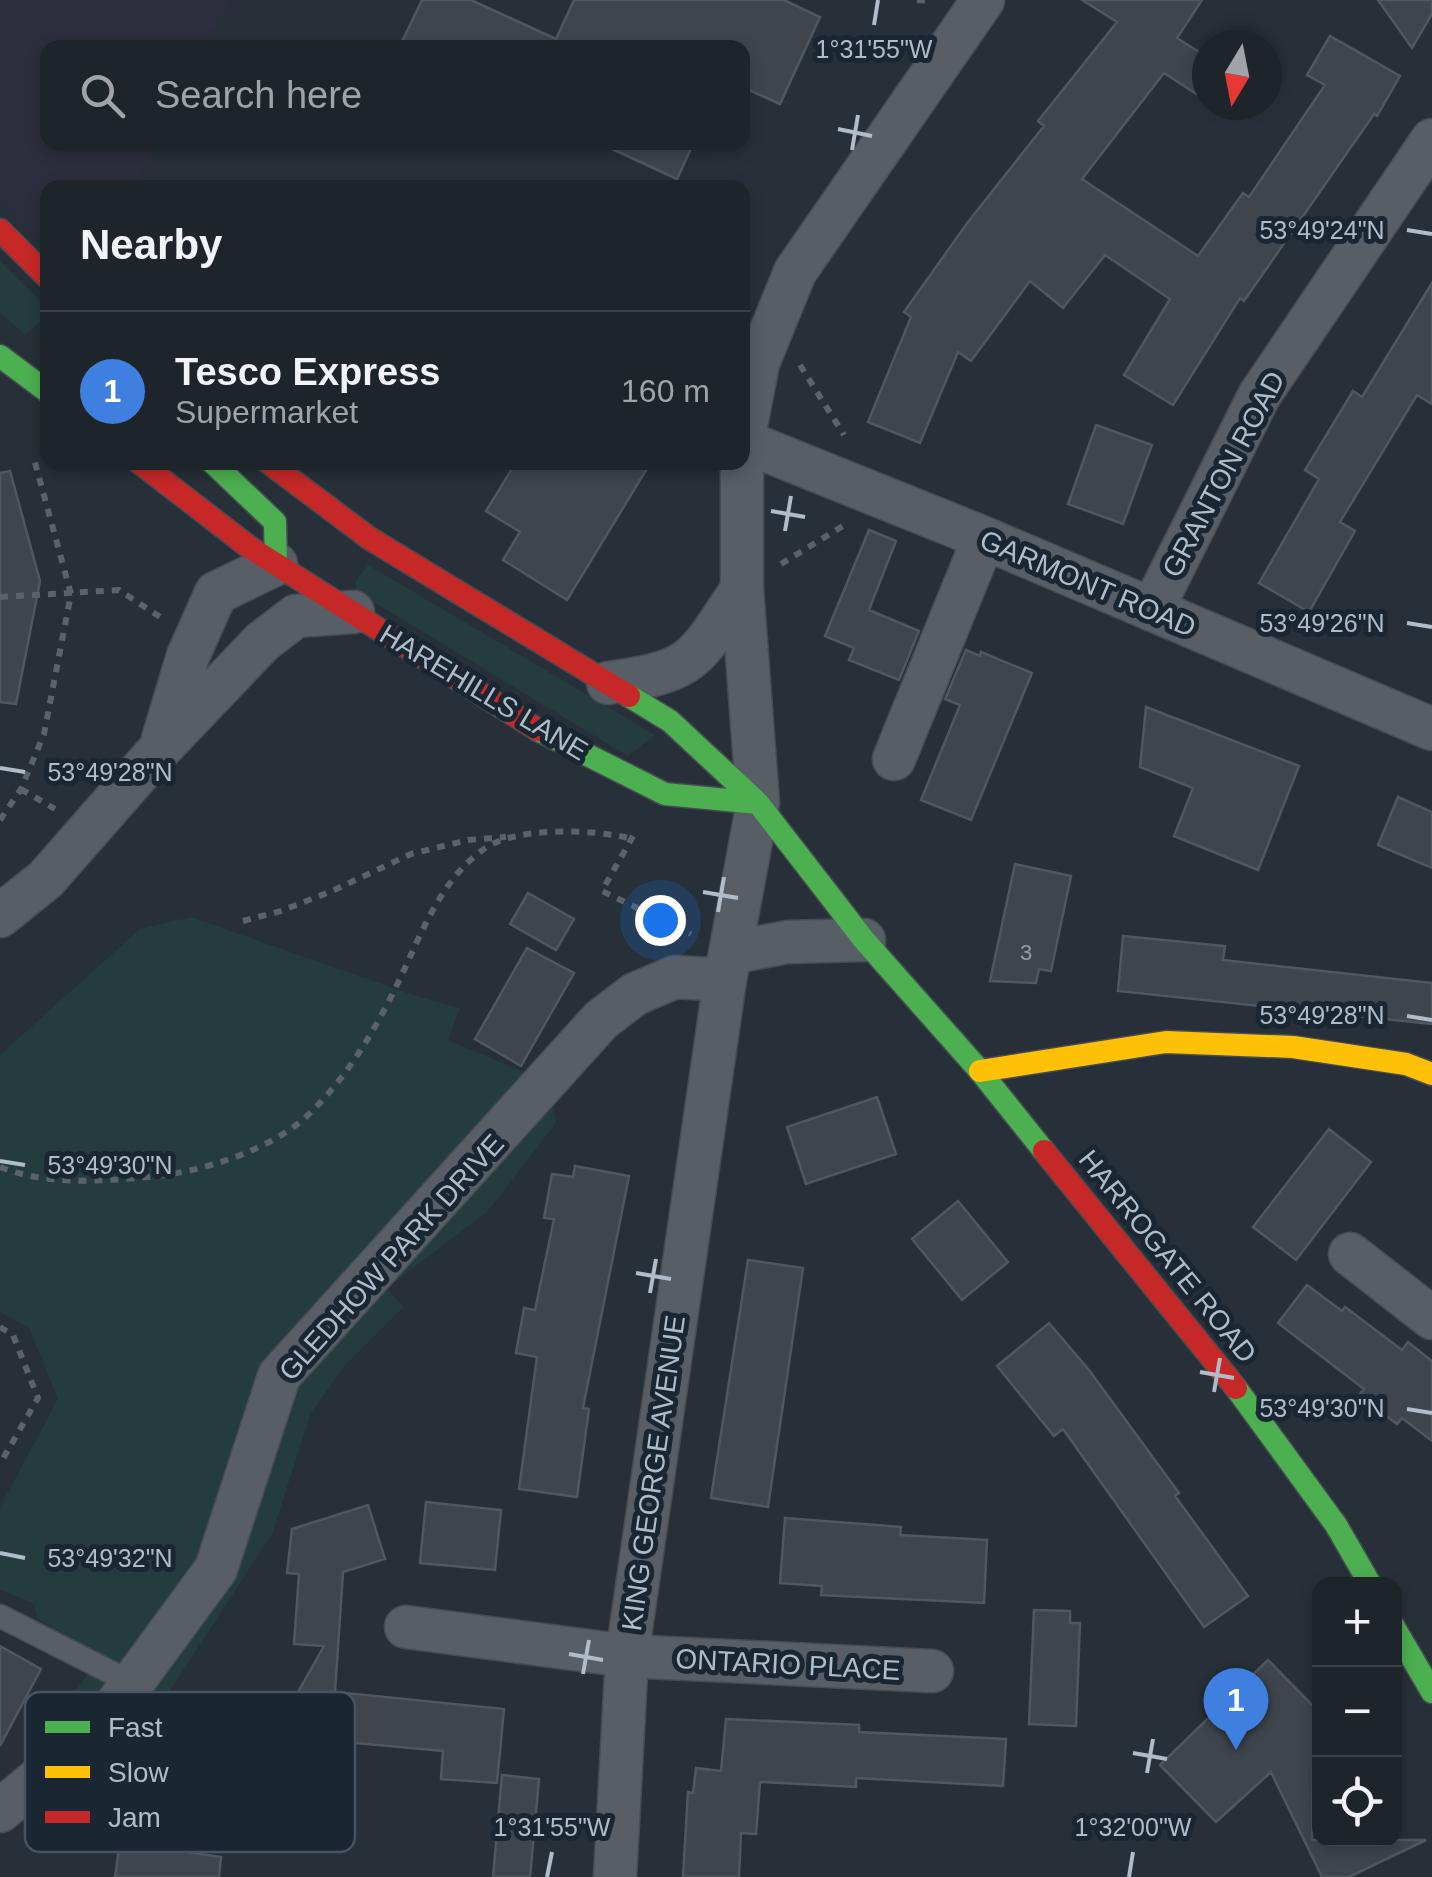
<!DOCTYPE html>
<html lang="en">
<head>
<meta charset="utf-8">
<style>
  body { margin:0; font-family:Arial,sans-serif; background:#2a3036; color:#f1f3f6 }
  .controls { position:absolute; right:30px; bottom:30px; display:grid; overflow:hidden; border-radius:20px; box-shadow:0 5px 15px #0003 }
  .controls button { width:90px; height:90px; display:grid; place-items:center; padding:0; border:0; border-bottom:2px solid #3b4147; background:#1d242a; color:#f1f3f6; font:50px sans-serif }
  .compass { position:absolute; left:1192px; top:30px; width:90px; height:90px; border-radius:50%; background:#1d242a; box-shadow:0 5px 15px #0003; rotate:190deg }
  .you { position:absolute; left:660px; top:920px; width:35px; height:35px; margin:-25px; border:8px solid #fff; border-radius:50%; background:#1a73e8; box-shadow:0 0 0 15px #1a73e833 }
  .badge { display:grid; place-items:center; width:65px; height:65px; border-radius:50%; background:#b45309; color:#fff; font-size:32px; font-weight:700 }
  .pin { position:absolute; translate:-50% -82px; filter:drop-shadow(0 2px 5px #0008) }
  .pin::after { content:''; position:absolute; top:52px; width:35px; height:30px; background:inherit; clip-path:polygon(0 0,100% 0,50% 100%) }
  .list { margin:0; padding:0; list-style:none }
  h2 { display:flex; justify-content:space-between; align-items:center; height:130px; margin:0; padding:0 40px; font-size:42px }
  h2 small { font-size:32px; font-weight:400; color:#a0a4a8 }
  .list li { display:grid; grid-template-columns:65px 1fr auto; gap:30px; align-items:center; box-sizing:border-box; height:160px; padding:0 40px; border-top:2px solid #3b4147 }
  .list b { display:block; font-size:38px; white-space:nowrap }
  .list p { margin:0; font-size:32px; white-space:nowrap; color:#a0a4a8 }
  .list em { font-size:32px; font-style:normal; color:#a0a4a8 }
  .icon { flex:none; width:55px; height:55px; fill:none; stroke:currentColor; stroke-width:2; stroke-linecap:round; stroke-linejoin:round }
  .map { position:relative; flex:none; width:1432px; height:1877px; overflow:hidden }
  .search { position:absolute; background:#1d242a; box-shadow:0 5px 15px #0003; left:40px; top:40px; width:710px; height:110px; display:flex; align-items:center; gap:25px; box-sizing:border-box; padding:0 35px; border-radius:20px; color:#a0a4a8; font-size:38px }
  .panel { position:absolute; background:#1d242a; box-shadow:0 5px 15px #0003; left:40px; top:180px; width:710px; height:290px; border-radius:20px }
  .map>svg:first-child { display:block }
  .medical { fill:#2d2e3d }
  .green { fill:#243c3e }
  .building { fill:#3e454c; stroke:#4f575f; stroke-width:2.5 }
  .lines { fill:none; stroke-linecap:round; stroke-linejoin:round }
  .lane-casing { stroke:#464c52; stroke-width:25 }
  .street-casing { stroke:#464c52; stroke-width:45 }
  .fast-casing { stroke:#464c52; stroke-width:25 }
  .slow-casing { stroke:#464c52; stroke-width:25 }
  .jam-casing { stroke:#464c52; stroke-width:25 }
  .path { stroke:#5b6269; stroke-width:6; stroke-dasharray:8 8; stroke-linecap:butt }
  .lane { stroke:#585e65; stroke-width:22 }
  .street { stroke:#585e65; stroke-width:42 }
  .fast { stroke:#4caf50; stroke-width:22 }
  .slow { stroke:#ffc107; stroke-width:22 }
  .jam { stroke:#c62828; stroke-width:22 }
  .ticks { fill:none; stroke:#b1bcc9; stroke-width:4 }
  .labels { text-anchor:middle; stroke-width:10; stroke-linejoin:round; paint-order:stroke }
  .number-label { font-size:22px; fill:#949eaa }
  .street-label { font-size:28px; fill:#b1bcc9; stroke:#1a2632 }
  .key { fill:#1a2632; stroke:#47535f; stroke-width:2.5 }
  .key-label { font-size:28px; fill:#b1bcc9 }
  .ticks-label { font-size:25px; text-anchor:middle; fill:#b1bcc9; stroke:#1a2632; stroke-width:10; stroke-linejoin:round; paint-order:stroke }
</style>
</head>
<body>
<div class="map">
<svg width="1432" height="1877" viewBox="0 0 1432 1877">
  <rect width="100%" height="100%" fill="#273038"/>
  <!-- medical -->
  <path class="medical" d="M0,0H229L206,47L48,48V142L157,143L132,187L48,188L47,249L0,199Z"/>
  <!-- green -->
  <path class="green" d="M0,261L47,308V316L25,335L0,312Z
    M368,565L655,735L628,756L357,592L355,582Z
    M191,917L413,995L460,1008L448,1040L547,1082L556,1123L487,1212L387,1288L403,1307L345,1365L311,1413L272,1534L152,1718L76,1808L30,1754L100,1657L37,1618L34,1604L0,1589V1507L58,1399L29,1328L0,1312V1055L140,929Z"/>
  <!-- building -->
  <path class="building" d="M422,0H471L556,39L574,0H784L820,17L780,104L742,87V48H399Z
    M1082,0H1202L1177,38L1207,57V101L1164,73L1082,179L1198,256L1243,193L1249,197L1325,85L1307,75L1330,36L1400,76L1377,116L1374,114L1244,301L1240,298L1173,405L1124,375L1170,299L1105,255L1063,308L1030,281L971,361L958,352L920,443L868,422L911,317L904,312L968,222L1044,126L1038,121L1117,22Z
    M1378,0H1432V14L1412,48Z
    M597,142H694L677,179Z
    M1432,283V404L1417,395L1340,522L1355,531L1309,612L1259,583L1319,479L1305,470L1353,391L1362,397Z
    M1096,425L1152,445L1123,524L1068,504Z
    M516,462H651L567,600L503,560L520,532L486,511Z
    M10,471L40,581L16,704L0,702V473Z
    M869,530L896,541L869,610L919,631L899,680L849,660L854,648L825,636Z
    M966,650L980,656L981,652L1032,673L971,820L921,800L960,705L945,699Z
    M1146,707L1299,766L1258,870L1174,836L1193,788L1140,767Z
    M1398,797L1432,812V868L1378,845Z
    M1015,864L1071,876L1051,971L1039,969L1036,983L990,981Z
    M528,893L574,919L556,950L510,924Z
    M1123,936L1225,946L1223,960L1432,983V1024L1118,991Z
    M527,948L574,973L521,1066L475,1039Z
    M877,1097L896,1154L806,1184L787,1127Z
    M1329,1129L1371,1162L1296,1260L1253,1227Z
    M575,1166L629,1176L583,1408L589,1409L577,1497L519,1489L537,1357L516,1353L524,1308L535,1310L554,1219L544,1218L552,1174L573,1177Z
    M958,1201L1008,1262L962,1300L912,1239Z
    M748,1260L803,1268L768,1507L711,1498Z
    M1307,1285L1342,1311L1345,1307L1402,1350L1408,1342L1432,1361V1441L1402,1418L1397,1424L1359,1395L1364,1389L1278,1323Z
    M1049,1323L1089,1370L1179,1493L1175,1496L1248,1596L1204,1627L1063,1429L1054,1436L997,1366Z
    M426,1502L501,1510L495,1570L420,1563Z
    M368,1505L385,1559L343,1572L335,1692L504,1709L497,1783L441,1779L443,1751L356,1743L343,1767L285,1734L288,1728L280,1724L324,1646L294,1644L299,1574L287,1573L292,1529Z
    M785,1518L901,1527L900,1535L987,1540L984,1603L821,1595L822,1586L780,1583Z
    M1034,1610L1070,1611V1623H1080L1076,1726L1029,1724Z
    M0,1646L41,1669L0,1746Z
    M1268,1660L1314,1707L1312,1840H1426L1349,1877H1322L1271,1772L1216,1822L1160,1765Z
    M726,1719L859,1725V1732L1006,1739L1003,1786L856,1778V1787L760,1782L756,1834L741,1833L739,1877H683L688,1792L693,1793L696,1768L721,1771Z
    M502,1775L539,1779L530,1877H493Z
    M120,1842L221,1857L219,1877H115Z"/>
  <g class="lines">
    <defs>
      <path id="lane" d="M0,1616L132,1683"/>
      <path id="street" d="M743,441L984,538L1432,729
        M742,446L758,363L795,272L983,0
        M1152,610L1259,396L1432,140
        M608,683C697,671 694,660 742,589
        M163,739L188,656L216,593L276,564
        M894,759L984,538
        M0,916L46,879L160,749L262,642L296,616L353,612
        M730,953L787,942L864,940
        M1350,1254L1432,1318
        M406,1627L627,1656L932,1671
        M0,1811L100,1727L216,1569L279,1376L601,1020L635,994L675,977L725,980
        M615,1877L627,1656L725,980L758,803L742,589V462"/>
      <path id="fast" d="M0,356L48,392
        M212,462L275,522L276,564
        M629,696L670,721L758,803L864,940L980,1071L1044,1151
        M538,730L665,794L758,803
        M1236,1388L1336,1525L1370,1584
        M1394,1627L1432,1692"/>
      <path id="slow" d="M980,1071L1166,1042L1293,1047L1406,1064L1432,1074"/>
      <path id="jam" d="M0,230L48,278
        M139,462L249,547L538,730
        M268,462L369,538L629,696
        M1044,1151L1236,1388"/>
    </defs>
    <!-- lane casing -->
    <use href="#lane" class="lane-casing"/>
    <!-- street casing -->
    <use href="#street" class="street-casing"/>
    <!-- fast casing -->
    <use href="#fast" class="fast-casing"/>
    <!-- slow casing -->
    <use href="#slow" class="slow-casing"/>
    <!-- jam casing -->
    <use href="#jam" class="jam-casing"/>
    <!-- path -->
    <path class="path" d="M917,0L933,1
      M800,365L844,435
      M781,564L843,526
      M0,597L119,590L160,617
      M21,789L55,809
      M0,820L21,789L44,734L71,594L34,459
      M633,836L602,891L691,934
      M243,921L281,911L332,891L411,854L468,840L506,837
      M0,1167C49,1186 99,1181 150,1177C201,1172 273,1150 310,1113C351,1073 381,1020 405,968C424,926 445,876 484,849C516,826 596,829 632,839
      M0,1327L13,1335L38,1398L0,1464"/>
    <!-- lane -->
    <use href="#lane" class="lane"/>
    <!-- street -->
    <use href="#street" class="street"/>
    <!-- fast -->
    <use href="#fast" class="fast"/>
    <!-- slow -->
    <use href="#slow" class="slow"/>
    <!-- jam -->
    <use href="#jam" class="jam"/>
  </g>
  <!-- ticks -->
  <path class="ticks" d="M874,25L878,0M838,129L872,136M852,150L858,115M1407,230L1432,234M771,511L805,517M785,531L791,496M1407,623L1432,627M0,768L25,772M703,892L738,898M718,912L724,877M1407,1016L1432,1020M0,1161L25,1165M636,1273L671,1279M650,1293L656,1259M1200,1372L1234,1378M1214,1392L1220,1358M1407,1409L1432,1413M0,1553L25,1558M569,1654L603,1660M583,1674L589,1640M1133,1753L1167,1759M1147,1773L1153,1739M547,1877L552,1852M1129,1877L1133,1852"/>
  <g class="labels">
    <!-- number labels -->
    <g class="number-label">
      <text x="1026" y="960">3</text>
    </g>
    <!-- street labels -->
    <g class="street-label">
      <text transform="translate(1223 474) rotate(-62)" y="10">GRANTON ROAD</text>
      <text transform="translate(1088 583) rotate(23)" y="10">GARMONT ROAD</text>
      <text transform="translate(484 692) rotate(31)" y="10">HAREHILLS LANE</text>
      <text transform="translate(1168 1256) rotate(51)" y="10">HARROGATE ROAD</text>
      <text transform="translate(391 1257) rotate(-48)" y="10">GLEDHOW PARK DRIVE</text>
      <text transform="translate(653 1473) rotate(-82)" y="10">KING GEORGE AVENUE</text>
      <text transform="translate(788 1664) rotate(3)" y="10">ONTARIO PLACE</text>
    </g>
  </g>
  <!-- legend -->
  <rect x="25" y="1692" width="330" height="160" rx="15" class="key"/>
  <rect x="45" y="1721" width="45" height="12" fill="#4caf50"/>
  <rect x="45" y="1766" width="45" height="12" fill="#ffc107"/>
  <rect x="45" y="1811" width="45" height="12" fill="#c62828"/>
  <g class="key-label">
    <text x="108" y="1737">Fast</text>
    <text x="108" y="1782">Slow</text>
    <text x="108" y="1827">Jam</text>
  </g>
  <g class="ticks-label">
    <text x="874" y="58">1°31'55"W</text>
    <text x="1322" y="239">53°49'24"N</text>
    <text x="1322" y="632">53°49'26"N</text>
    <text x="110" y="781">53°49'28"N</text>
    <text x="1322" y="1024">53°49'28"N</text>
    <text x="110" y="1174">53°49'30"N</text>
    <text x="1322" y="1417">53°49'30"N</text>
    <text x="110" y="1567">53°49'32"N</text>
    <text x="552" y="1836">1°31'55"W</text>
    <text x="1133" y="1836">1°32'00"W</text>
  </g>
</svg>
<div class="controls">
<button>+</button>
<button>−</button>
<button><svg class="icon" aria-label="locate" viewBox="0 0 24 24"><circle cx="12" cy="12" r="6"/><path d="M12 2v4M12 18v4M2 12h4M18 12h4"/></svg></button>
</div>
<svg class="compass" viewBox="-18 -18 36 36"><path d="M0-13l5 13h-10z" fill="#e53935"/><path d="M0 13l5-13h-10z" fill="#a0a4a8"/></svg>
<div class="you"></div>
<div class="pin badge" style="left:1236px;top:1750px;background:#3f7fe0">1</div>
<div class="search"><svg class="icon" aria-label="search" viewBox="0 0 24 24"><circle cx="10" cy="10" r="6"/><path d="M15 15l6 6"/></svg>Search here</div>
<section class="panel">
<h2>Nearby<small></small></h2>
<ul class="list">
<li><span class="badge" style="background:#3f7fe0">1</span><div><b>Tesco Express</b><p>Supermarket</p></div><em>160 m</em></li>
</ul>
</section>
</div>
</body>
</html>
